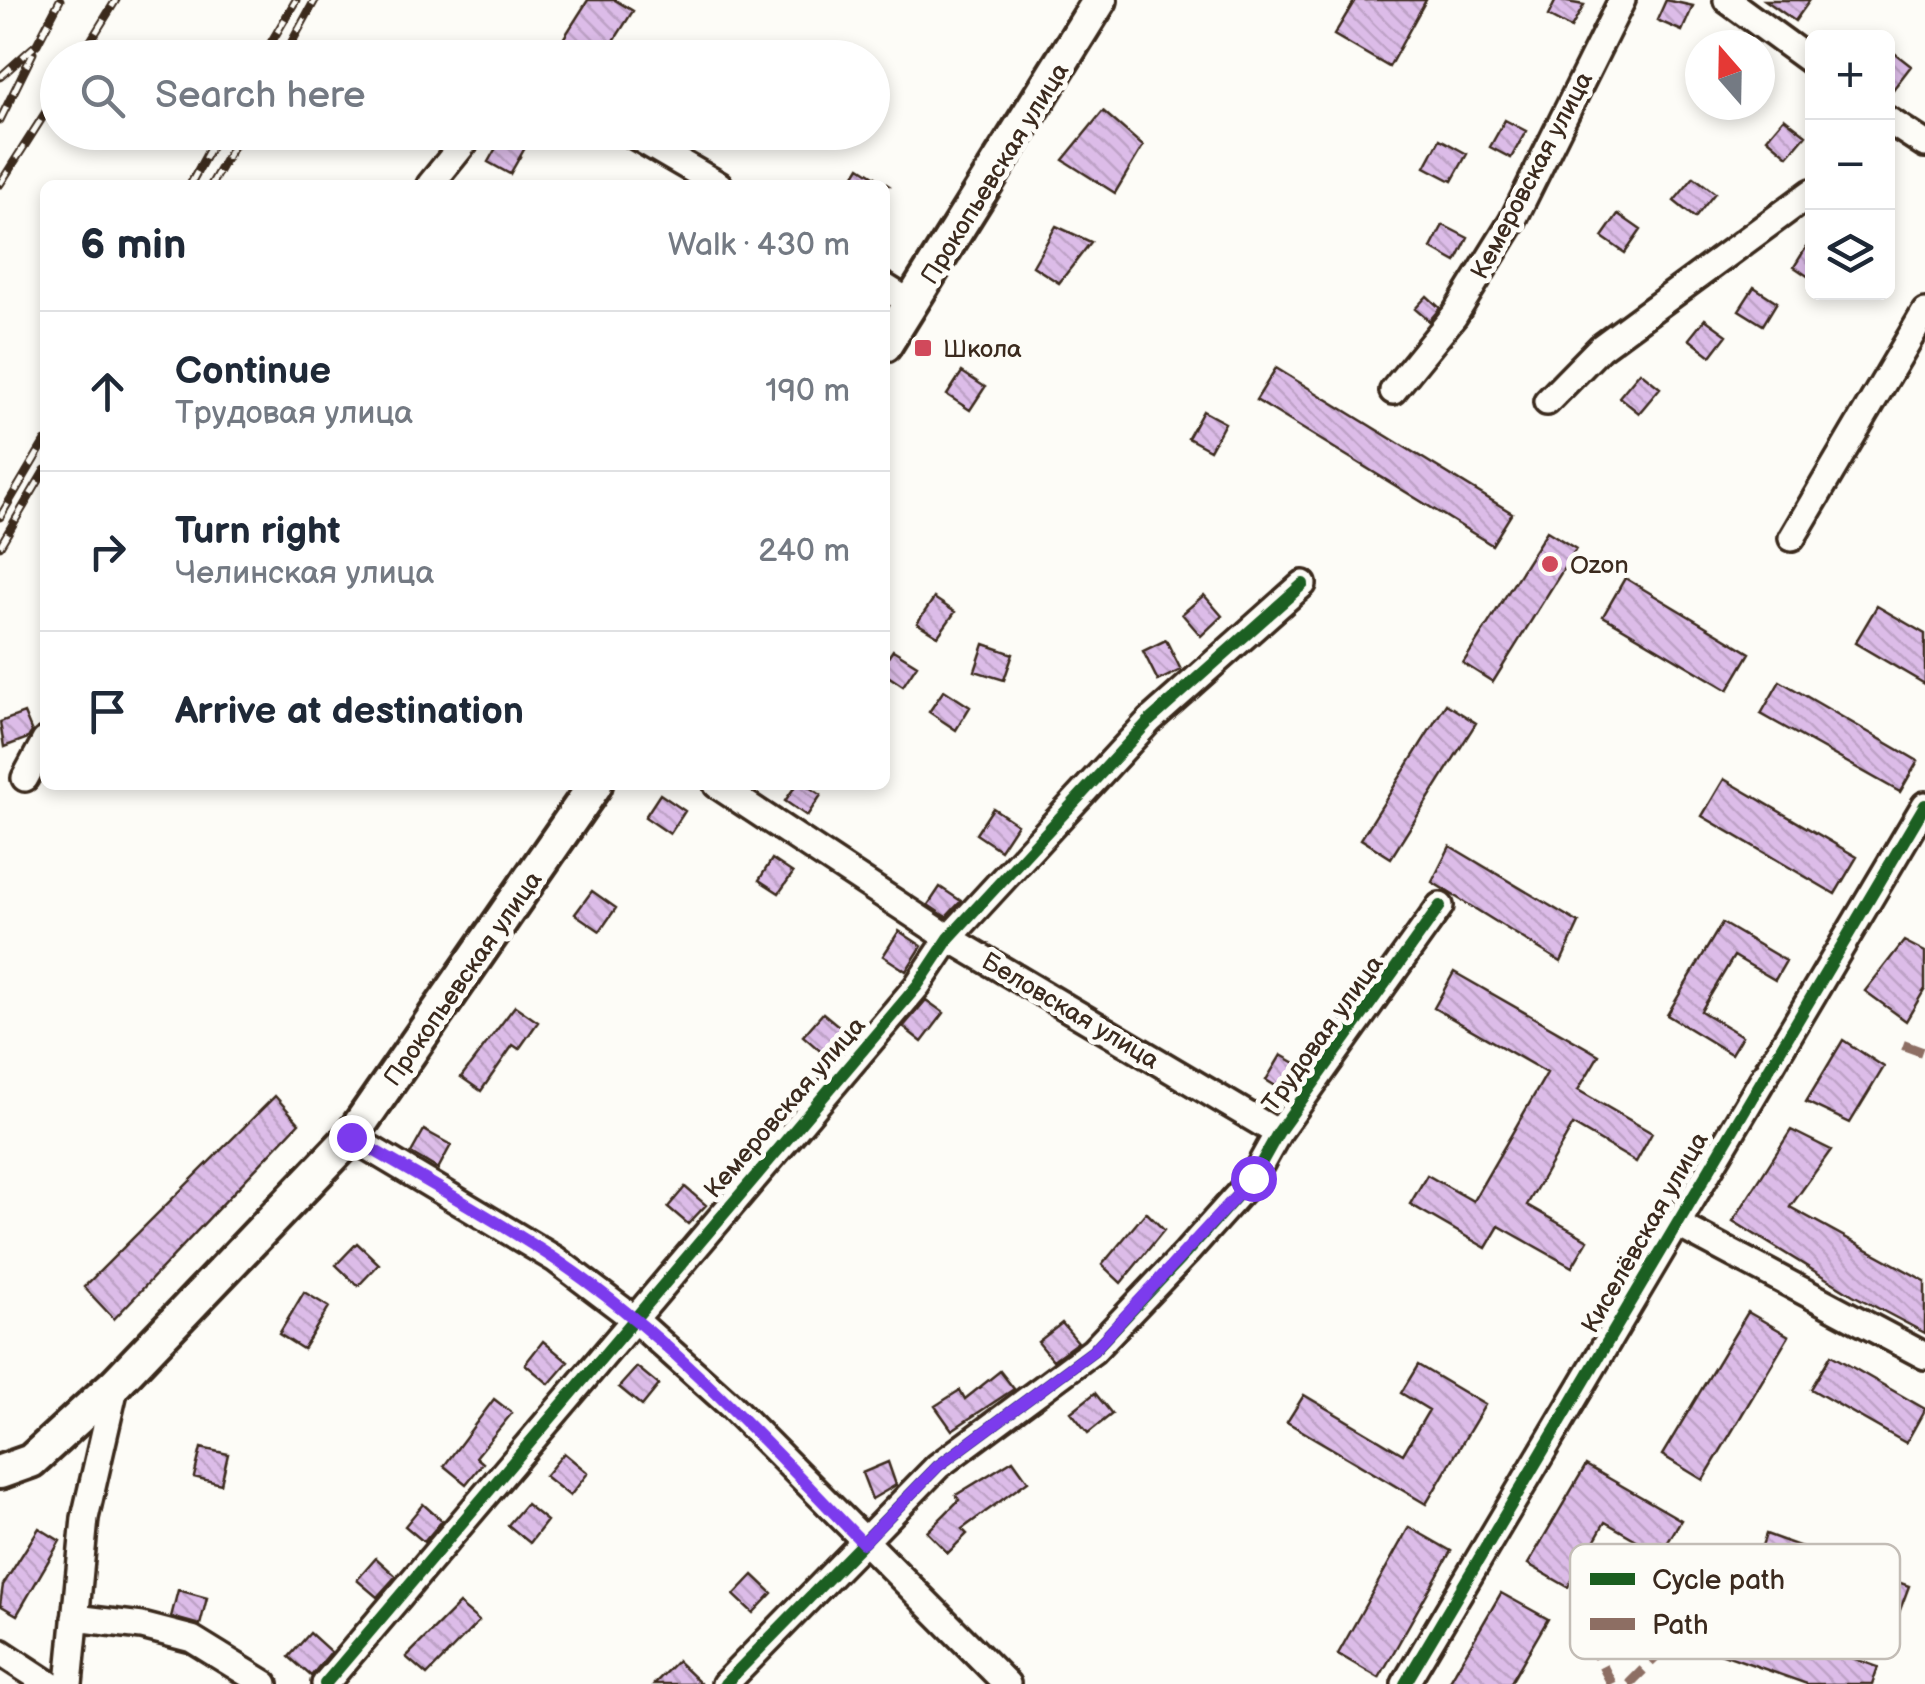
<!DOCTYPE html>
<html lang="en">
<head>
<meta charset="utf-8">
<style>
  body { margin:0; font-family:"Balsamiq Sans",sans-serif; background:#f6f6f7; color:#1f2937 }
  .controls { position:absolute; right:30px; top:30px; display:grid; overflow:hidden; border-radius:15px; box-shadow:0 5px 15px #0003 }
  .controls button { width:90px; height:90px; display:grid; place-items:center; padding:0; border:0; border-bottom:2px solid #e0e1e3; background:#fff; color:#1f2937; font:50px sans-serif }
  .compass { position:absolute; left:1685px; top:30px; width:90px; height:90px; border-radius:50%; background:#fff; box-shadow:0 5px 15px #0003; rotate:340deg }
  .stop { position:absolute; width:30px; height:30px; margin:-22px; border:8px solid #7c3aed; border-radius:50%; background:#fff }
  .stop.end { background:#7c3aed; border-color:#fff; box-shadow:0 2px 10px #0008 }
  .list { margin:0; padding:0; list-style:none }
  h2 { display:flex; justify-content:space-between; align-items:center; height:130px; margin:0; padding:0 40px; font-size:42px }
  h2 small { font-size:32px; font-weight:400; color:#747a83 }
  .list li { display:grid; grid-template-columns:65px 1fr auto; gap:30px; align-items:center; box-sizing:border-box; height:160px; padding:0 40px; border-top:2px solid #e0e1e3 }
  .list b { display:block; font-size:38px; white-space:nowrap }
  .list p { margin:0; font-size:32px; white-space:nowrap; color:#747a83 }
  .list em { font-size:32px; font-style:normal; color:#747a83 }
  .icon { flex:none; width:55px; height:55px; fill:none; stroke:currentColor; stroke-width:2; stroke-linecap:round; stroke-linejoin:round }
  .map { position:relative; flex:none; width:1925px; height:1684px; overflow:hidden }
  .search { position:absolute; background:#fff; box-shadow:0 5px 15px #0003; left:40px; top:40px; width:850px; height:110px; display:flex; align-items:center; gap:25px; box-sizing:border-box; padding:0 35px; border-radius:55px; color:#747a83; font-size:38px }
  .panel { position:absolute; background:#fff; box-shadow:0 5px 15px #0003; left:40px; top:180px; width:850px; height:610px; border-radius:15px }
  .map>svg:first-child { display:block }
  .building { fill:url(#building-back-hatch); stroke:#3b2a1e; stroke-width:2.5 }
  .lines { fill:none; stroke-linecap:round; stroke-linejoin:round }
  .minor-casing { stroke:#3b2a1e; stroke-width:32 }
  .major-casing { stroke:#3b2a1e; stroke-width:40 }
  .minor { stroke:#fdfcf7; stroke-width:25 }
  .major { stroke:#fdfcf7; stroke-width:32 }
  .rail-casing { stroke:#3b2a1e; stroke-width:9 }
  .rail { stroke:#fdfcf7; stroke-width:5; stroke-dasharray:15; stroke-linecap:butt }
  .quiet { stroke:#8d6e63; stroke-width:10; stroke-dasharray:20 10; stroke-linecap:butt }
  .cycleway-casing { stroke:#fdfcf7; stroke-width:19 }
  .cycleway { stroke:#1b5e20; stroke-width:12 }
  .route { stroke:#7c3aed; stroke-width:12 }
  .poi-dot { fill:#d1495b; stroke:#fdfcf7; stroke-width:4 }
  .labels { text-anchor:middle; stroke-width:10; stroke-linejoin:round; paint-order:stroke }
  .street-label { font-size:25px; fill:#3b2a1e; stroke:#fdfcf7 }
  .poi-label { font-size:25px; fill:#3b2a1e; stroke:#fdfcf7; text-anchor:start }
  .key { fill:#fdfcf7; stroke:#c3bdb6; stroke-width:2.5 }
  .key-label { font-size:28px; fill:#3b2a1e }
</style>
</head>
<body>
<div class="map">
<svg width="1925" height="1684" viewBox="0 0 1925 1684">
  <defs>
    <pattern id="building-back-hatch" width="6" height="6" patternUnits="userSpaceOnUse" patternTransform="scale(2.5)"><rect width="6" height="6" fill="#dcbce8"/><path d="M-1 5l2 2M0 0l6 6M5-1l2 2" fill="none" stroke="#bea2c7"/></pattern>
  </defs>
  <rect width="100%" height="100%" fill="#fdfcf7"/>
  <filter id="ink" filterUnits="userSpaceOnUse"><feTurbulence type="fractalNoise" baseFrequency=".01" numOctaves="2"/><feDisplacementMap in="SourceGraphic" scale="20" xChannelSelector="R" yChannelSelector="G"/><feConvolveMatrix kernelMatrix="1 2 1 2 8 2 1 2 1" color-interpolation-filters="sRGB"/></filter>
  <g filter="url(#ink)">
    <!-- building -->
    <path class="building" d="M588,0H615L633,11L603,58H551Z
      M1355,0H1426L1389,67L1334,35Z
      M1556,0L1584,5L1571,28L1548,16Z
      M1666,0L1693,6L1682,31L1657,20Z
      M1765,0H1810L1795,21Z
      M1888,48L1911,66L1888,96Z
      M1103,111L1143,146L1115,193L1063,160Z
      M1784,118L1806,135L1788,156L1767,138Z
      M1505,120L1526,131L1511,158L1490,147Z
      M505,132H534L510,174L488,162Z
      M1440,139L1467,154L1452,181L1425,167Z
      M860,167L888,185H849Z
      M1694,177L1715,193L1695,218L1674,201Z
      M1618,214L1641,230L1625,253L1602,237Z
      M1443,225L1468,238L1456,262L1431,248Z
      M1056,226L1091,242L1059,283L1033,266Z
      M1812,238V279L1794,267Z
      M1754,287L1777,302L1763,325L1739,310Z
      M1427,296L1440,308L1429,321L1415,309Z
      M1705,319L1727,335L1711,356L1689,339Z
      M1276,368L1512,513L1492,545L1256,400Z
      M962,372L985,387L970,410L947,395Z
      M1640,372L1660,388L1639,413L1619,397Z
      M1203,411L1225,423L1210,450L1188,438Z
      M1547,531L1576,549L1493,682L1463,663Z
      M1625,578L1750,653L1728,690L1603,616Z
      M1204,595L1222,616L1201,636L1182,614Z
      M934,598L955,612L938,636L917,623Z
      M1877,606L1925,634V684L1855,643Z
      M1166,640L1181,670L1158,681L1143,651Z
      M984,644L1013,654L1004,680L975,671Z
      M893,650L917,665L903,686L885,674V662Z
      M1780,681L1918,761L1900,792L1761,714Z
      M944,690L970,707L956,730L929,712Z
      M1446,704L1476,723L1391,858L1361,839Z
      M24,713L32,732L28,738L4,747L0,722Z
      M1724,779L1857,857L1835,894L1702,816Z
      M796,785H806L821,795L807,816L785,801Z
      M660,794L685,811L670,834L645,817Z
      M993,808L1017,824L1000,850L976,834Z
      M1450,846L1579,923L1561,962L1432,882Z
      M772,859L793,873L779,893L759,880Z
      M940,887L961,901L946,917L928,905Z
      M592,891L616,908L600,931L575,914Z
      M1722,923L1786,961L1775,980L1734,956L1701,1011L1742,1036L1731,1054L1667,1015Z
      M899,931L922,946L906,971L883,956Z
      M1904,941L1925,952V989L1906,1021L1865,991Z
      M1454,972L1599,1055L1578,1090L1652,1133L1636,1162L1573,1125L1527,1205L1588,1240L1572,1267L1499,1226L1486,1248L1410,1204L1427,1175L1473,1201L1547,1073L1434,1008Z
      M926,1000L944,1013L922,1042L903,1027Z
      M515,1006L538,1022L519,1049L513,1045L481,1091L461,1077Z
      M823,1013L846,1032L826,1056L803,1036Z
      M1843,1040L1884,1067L1850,1123L1806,1102Z
      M1281,1055L1304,1068L1287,1093L1266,1080Z
      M275,1096L299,1123L114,1319L84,1287Z
      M424,1130L451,1145L438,1169L411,1153Z
      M1791,1130L1831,1150L1790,1207L1925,1281V1333L1853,1295L1733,1221Z
      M685,1187L706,1205L688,1224L668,1207Z
      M1146,1212L1164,1230L1121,1283L1102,1265Z
      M357,1243L379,1264L358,1286L336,1265Z
      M304,1292L329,1307L303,1349L279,1334Z
      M1748,1312L1789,1336L1703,1480L1662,1455Z
      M1062,1323L1078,1342L1053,1360L1038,1342Z
      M543,1341L568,1362L549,1384L525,1364Z
      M1831,1355L1925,1409L1906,1443L1811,1389Z
      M1418,1365L1485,1405L1426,1504L1287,1422L1304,1395L1403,1454L1429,1410L1401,1393Z
      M637,1367L659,1385L642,1406L619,1387Z
      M1000,1371L1014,1389L952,1430L935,1406L960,1390L965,1399Z
      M1095,1393L1112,1414L1088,1433L1071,1412Z
      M494,1399L512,1413L476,1457L483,1463L466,1484L444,1466Z
      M201,1448L228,1454L221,1484L194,1477Z
      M564,1453L588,1473L570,1496L545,1476Z
      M1013,1460L1028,1481L962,1529L967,1534L948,1553L927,1532L959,1500L956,1495Z
      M888,1462L896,1485L872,1499L862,1473Z
      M1586,1465L1681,1520L1661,1554L1605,1522L1568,1587L1528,1564Z
      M423,1504L442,1521L424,1542L405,1526Z
      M526,1504L547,1521L530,1543L508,1525Z
      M1409,1527L1451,1551L1379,1678L1338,1654Z
      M39,1528L60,1541L17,1615L0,1605L3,1585Z
      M1766,1534L1909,1586L1897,1618L1755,1566Z
      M376,1558L396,1576L377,1597L357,1580Z
      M753,1575L772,1593L753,1613L734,1595Z
      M178,1590L207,1598L200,1625L171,1617Z
      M1501,1593L1548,1619L1510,1684H1448Z
      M459,1604L479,1621L427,1675L406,1657Z
      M1733,1616L1878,1667L1872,1684H1807L1720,1653Z
      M310,1633L331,1652L311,1676L289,1657Z
      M677,1661L701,1684H654Z"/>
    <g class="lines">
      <defs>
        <path id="minor" d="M1727,0L1812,62
          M1888,120L1925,144
          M628,132L719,185
          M430,185L473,132
          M885,287L912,304
          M1393,391L1454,316L1512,222L1622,0
          M1547,402L1600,348L1812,192
          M1792,538L1925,312
          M25,778L45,741
          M717,785L949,938L1278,1133
          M351,1137L555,1259L633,1318L730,1405L1007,1684
          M1675,1223L1925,1356
          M75,1618L142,1626L192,1639L265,1684
          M0,1652L49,1684
          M69,1684L85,1518L116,1383
          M325,1684L917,986L949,938L1149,721L1303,584
          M725,1684L938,1466L1093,1351L1186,1253L1253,1178L1278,1133L1440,906
          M1405,1684L1925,805"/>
        <path id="major" d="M885,345L1100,0
          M0,1472L31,1461L116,1383L351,1137L595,785"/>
      </defs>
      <!-- minor casing -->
      <use href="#minor" class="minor-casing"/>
      <!-- major casing -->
      <use href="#major" class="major-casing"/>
      <!-- minor -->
      <use href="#minor" class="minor"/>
      <!-- major -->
      <use href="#major" class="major"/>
      <defs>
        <path id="rail" d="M80,58L116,0
          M262,58L296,0
          M283,58L315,0
          M0,77L37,44L60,0
          M0,120L33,53
          M0,184L58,93
          M190,185L219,132
          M211,185L241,132
          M0,517L45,441
          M0,546L45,470"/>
      </defs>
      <!-- rail casing -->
      <use href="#rail" class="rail-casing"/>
      <!-- rail -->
      <use href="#rail" class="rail"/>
      <!-- quiet -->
      <path class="quiet" d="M1903,1045L1925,1053
        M1575,1613L1612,1684
        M1629,1684L1698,1615L1715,1607L1690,1551"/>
      <defs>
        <path id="cycleway" d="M325,1684L917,986L949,938L1149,721L1303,584
          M725,1684L938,1466L1093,1351L1186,1253L1253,1178L1278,1133L1440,906
          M1405,1684L1925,805"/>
      </defs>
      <!-- cycleway casing -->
      <use href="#cycleway" class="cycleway-casing"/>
      <!-- cycleway -->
      <use href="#cycleway" class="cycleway"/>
    </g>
  </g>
  <g class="lines" filter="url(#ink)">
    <!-- route -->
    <path class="route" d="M351,1137C419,1177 489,1215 555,1259C671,1337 766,1443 863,1543L938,1466L1093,1351L1253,1178"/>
  </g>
  <!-- markers -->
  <g class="poi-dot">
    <rect x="913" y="338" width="20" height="20" rx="5"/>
    <circle cx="1550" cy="564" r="10"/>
  </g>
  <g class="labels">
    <!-- street labels -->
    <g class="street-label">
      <text transform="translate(994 173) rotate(-58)" y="9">Прокопьевская улица</text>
      <text transform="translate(1531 175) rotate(-62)" y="9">Кемеровская улица</text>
      <text transform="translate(462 978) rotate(-55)" y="9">Прокопьевская улица</text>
      <text transform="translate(1071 1010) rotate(31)" y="9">Беловская улица</text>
      <text transform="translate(1322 1033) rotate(-54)" y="9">Трудовая улица</text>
      <text transform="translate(784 1107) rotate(-49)" y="9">Кемеровская улица</text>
      <text transform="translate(1644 1232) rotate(-60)" y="9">Киселёвская улица</text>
    </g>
    <!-- poi labels -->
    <g class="poi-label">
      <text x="943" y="357">Школа</text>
      <text x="1570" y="573">Ozon</text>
    </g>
  </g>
  <!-- legend -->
  <rect x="1570" y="1544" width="330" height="115" rx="15" class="key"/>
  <rect x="1590" y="1573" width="45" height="12" fill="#1b5e20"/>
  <rect x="1590" y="1618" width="45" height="12" fill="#8d6e63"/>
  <g class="key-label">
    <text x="1652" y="1589">Cycle path</text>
    <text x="1652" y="1634">Path</text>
  </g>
</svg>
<div class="controls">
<button>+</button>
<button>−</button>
<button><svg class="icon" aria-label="layers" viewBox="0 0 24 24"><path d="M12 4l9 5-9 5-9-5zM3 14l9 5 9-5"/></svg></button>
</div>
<svg class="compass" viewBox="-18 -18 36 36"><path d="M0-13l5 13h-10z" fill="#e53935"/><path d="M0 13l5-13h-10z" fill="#747a83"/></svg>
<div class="stop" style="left:1253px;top:1178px"></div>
<div class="stop end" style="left:351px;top:1137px"></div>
<div class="search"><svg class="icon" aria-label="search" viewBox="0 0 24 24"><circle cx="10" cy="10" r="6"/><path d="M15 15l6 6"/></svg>Search here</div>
<section class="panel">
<h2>6 min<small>Walk · 430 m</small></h2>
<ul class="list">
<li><svg class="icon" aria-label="ahead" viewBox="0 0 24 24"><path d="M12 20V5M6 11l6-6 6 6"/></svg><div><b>Continue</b><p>Трудовая улица</p></div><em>190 m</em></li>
<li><svg class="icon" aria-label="right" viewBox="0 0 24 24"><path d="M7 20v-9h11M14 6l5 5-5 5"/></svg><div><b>Turn right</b><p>Челинская улица</p></div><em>240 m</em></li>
<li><svg class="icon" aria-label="arrive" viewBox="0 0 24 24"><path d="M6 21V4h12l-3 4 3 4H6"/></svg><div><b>Arrive at destination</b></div></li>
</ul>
</section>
</div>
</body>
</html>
